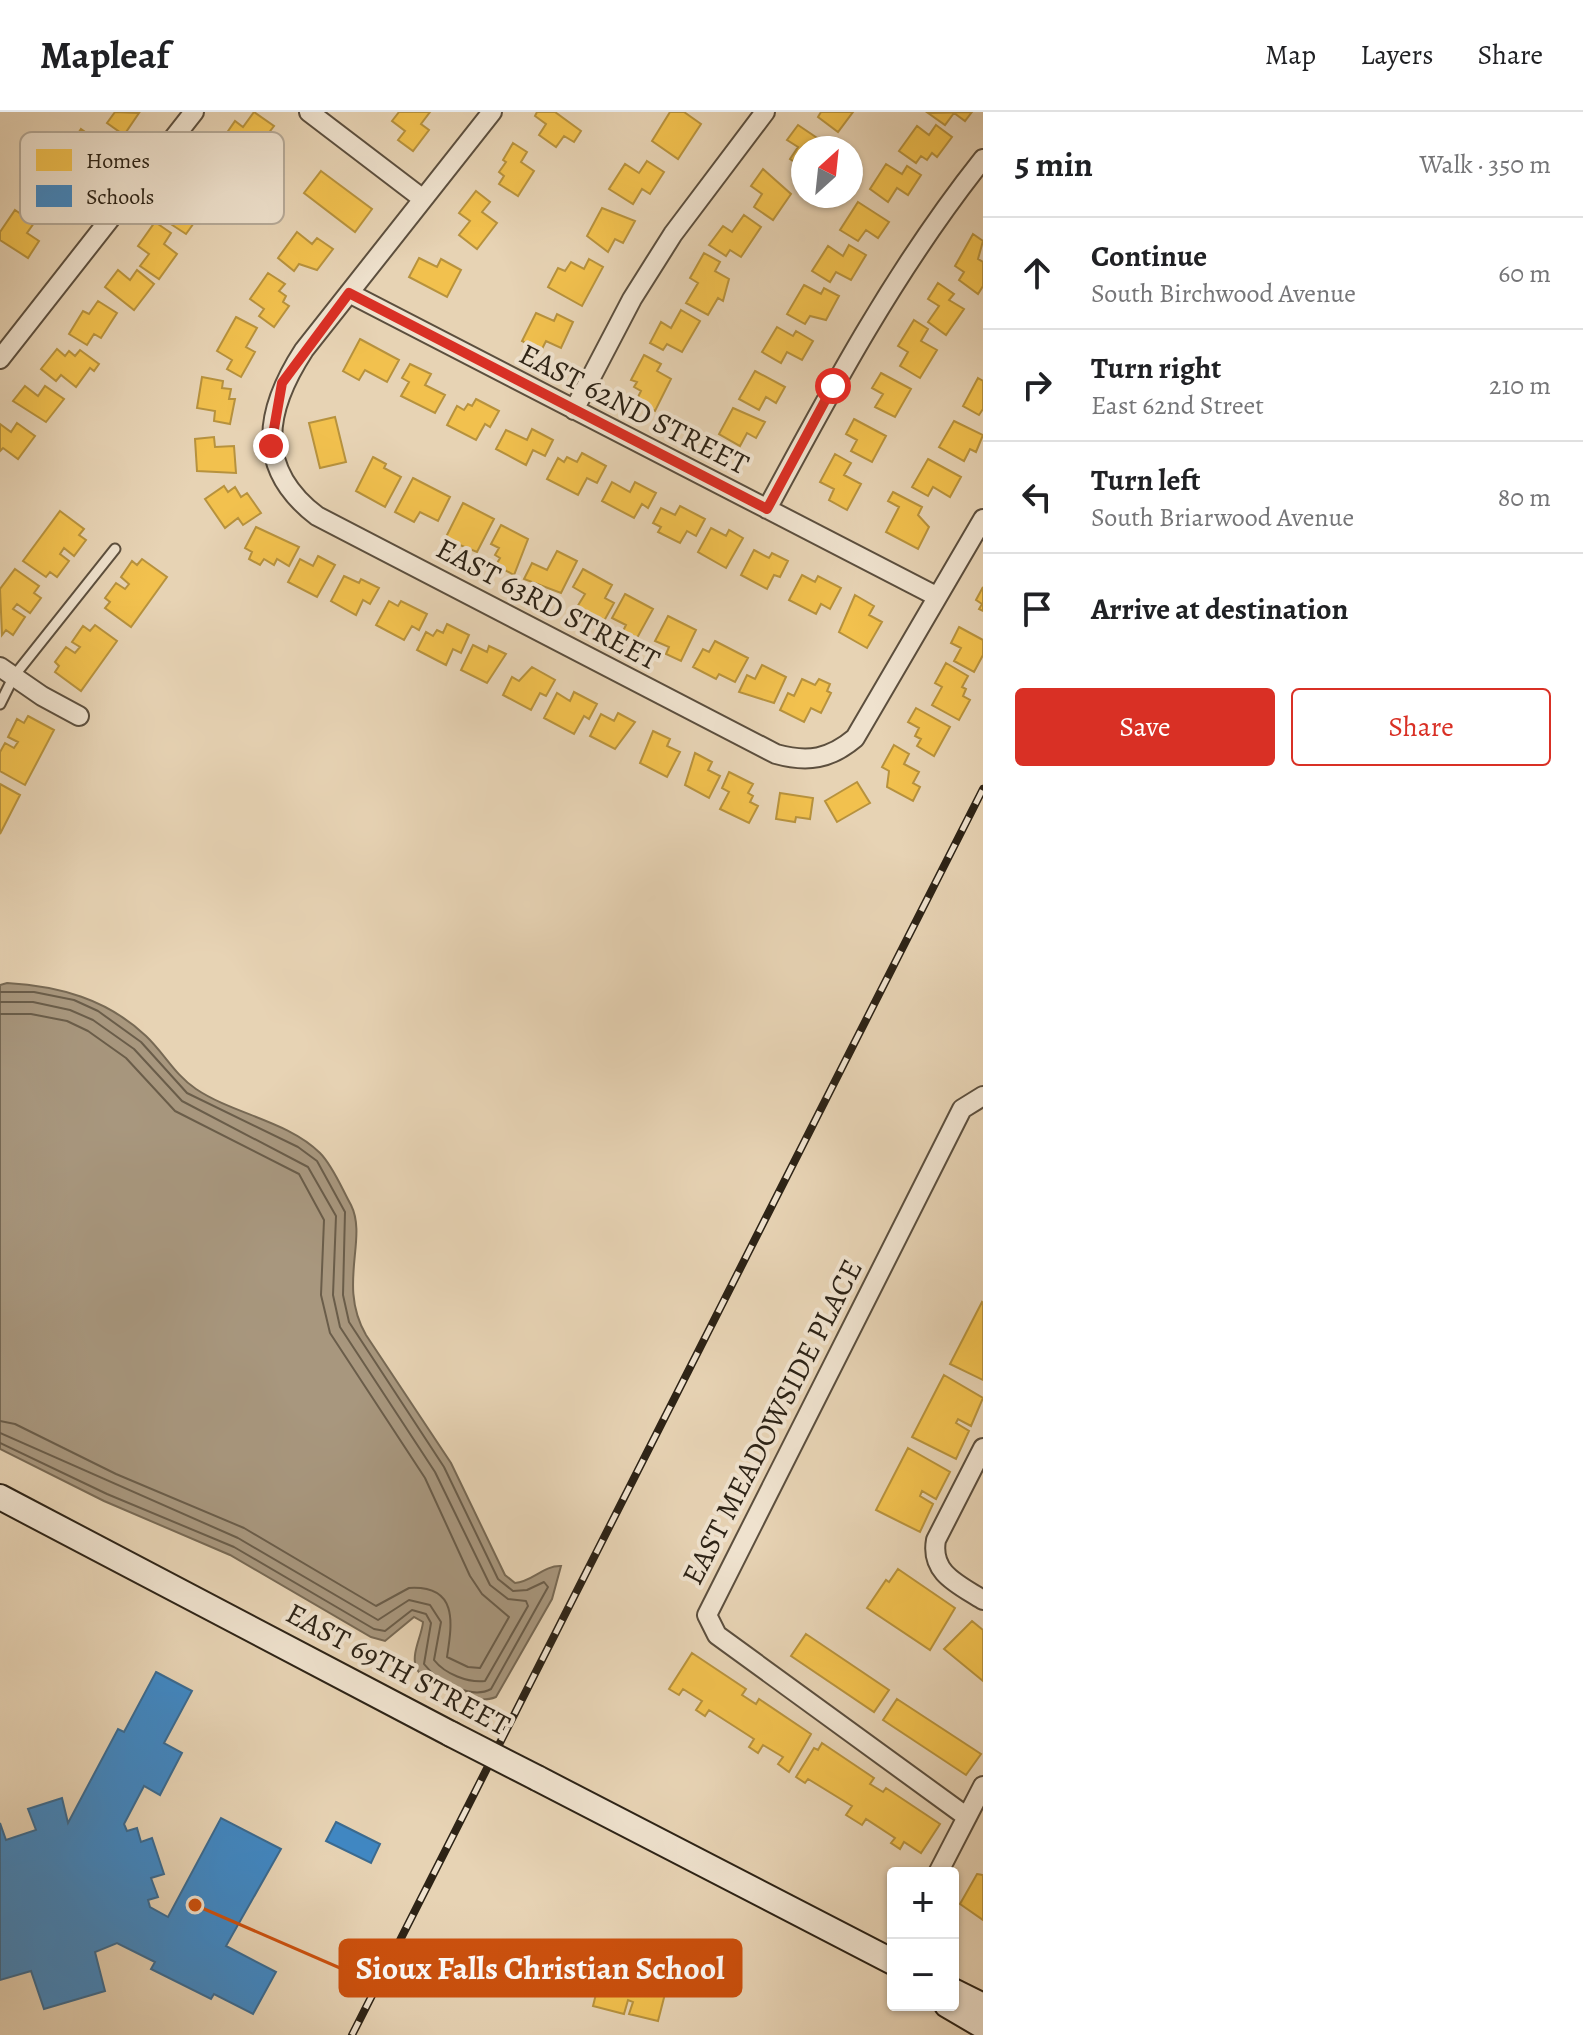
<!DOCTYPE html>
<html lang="en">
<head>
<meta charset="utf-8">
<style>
  body { margin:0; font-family:Alegreya,serif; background:#f2f2f2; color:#202124 }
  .controls { position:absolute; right:24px; bottom:24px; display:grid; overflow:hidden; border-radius:8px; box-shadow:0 2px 6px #0004 }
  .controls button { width:72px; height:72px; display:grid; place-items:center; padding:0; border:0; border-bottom:2px solid #e0e0e0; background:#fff; color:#202124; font:40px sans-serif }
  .compass { position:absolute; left:791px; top:24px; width:72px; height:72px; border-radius:50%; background:#fff; box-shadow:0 2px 6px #0004; rotate:27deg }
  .stop { position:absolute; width:24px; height:24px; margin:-18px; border:6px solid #d93025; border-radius:50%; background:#fff }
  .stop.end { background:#d93025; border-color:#fff; box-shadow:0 2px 8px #0008 }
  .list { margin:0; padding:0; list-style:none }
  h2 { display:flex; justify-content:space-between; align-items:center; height:104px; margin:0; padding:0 32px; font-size:34px }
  h2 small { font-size:26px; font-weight:400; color:#757577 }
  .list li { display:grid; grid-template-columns:52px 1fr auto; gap:24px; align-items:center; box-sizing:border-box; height:112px; padding:0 32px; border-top:2px solid #e0e0e0 }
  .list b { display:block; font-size:30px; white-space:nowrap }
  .list p { margin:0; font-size:26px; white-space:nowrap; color:#757577 }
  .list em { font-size:26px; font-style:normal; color:#757577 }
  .actions { display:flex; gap:16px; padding:24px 32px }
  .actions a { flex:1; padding:18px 0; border:2px solid #d93025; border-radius:8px; text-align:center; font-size:28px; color:#d93025 }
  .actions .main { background:#d93025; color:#fff }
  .icon { flex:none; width:44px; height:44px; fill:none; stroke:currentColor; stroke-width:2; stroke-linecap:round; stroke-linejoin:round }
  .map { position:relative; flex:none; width:983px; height:1923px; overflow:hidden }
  header { display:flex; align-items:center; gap:48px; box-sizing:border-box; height:112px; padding:0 40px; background:#fff; border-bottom:2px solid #e0e0e0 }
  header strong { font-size:38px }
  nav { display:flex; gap:44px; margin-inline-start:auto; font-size:28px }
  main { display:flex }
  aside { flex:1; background:#fff }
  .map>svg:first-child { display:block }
  .water { fill:#a8977e; stroke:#776954; stroke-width:2 }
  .homes { fill:#f2c14e; stroke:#b7923d; stroke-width:2 }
  .schools { fill:#3f88c5; stroke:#3a6a90; stroke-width:2 }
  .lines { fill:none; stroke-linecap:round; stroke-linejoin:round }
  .shore { stroke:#6a5d4a; stroke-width:2 }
  .service-casing { stroke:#5c4f3e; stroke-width:13 }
  .minor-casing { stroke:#5c4f3e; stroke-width:22 }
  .secondary-casing { stroke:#2d2316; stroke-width:28 }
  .service { stroke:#efe2ce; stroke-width:9 }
  .minor { stroke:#efe2ce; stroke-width:18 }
  .secondary { stroke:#efe2ce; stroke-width:24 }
  .rail-casing { stroke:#2d2316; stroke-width:8 }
  .rail { stroke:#efe2ce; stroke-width:5; stroke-dasharray:15; stroke-linecap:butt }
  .secondary-bridge-casing { stroke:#2d2316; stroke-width:28; stroke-linecap:butt }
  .secondary-bridge { stroke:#efe2ce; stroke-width:24 }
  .route { stroke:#d93025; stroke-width:10 }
  .labels { text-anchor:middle; stroke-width:8; stroke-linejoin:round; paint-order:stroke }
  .street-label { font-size:30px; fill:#2d2316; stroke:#efe2ce }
  .key { fill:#efe2ce; stroke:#b5a997; stroke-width:2 }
  .key-label { font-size:22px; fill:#2d2316 }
  .leader { fill:none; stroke:#cc510e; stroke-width:3 }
  .callout-dot { fill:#cc510e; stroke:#efe2ce; stroke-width:3 }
  .callout { fill:#cc510e; stroke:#cc510e; stroke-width:3 }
  .callout-label { font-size:32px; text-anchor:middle; font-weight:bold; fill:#fff }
</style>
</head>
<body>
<header>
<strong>Mapleaf</strong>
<nav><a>Map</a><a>Layers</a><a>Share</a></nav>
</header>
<main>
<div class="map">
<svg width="983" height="1923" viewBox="0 0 983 1923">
  <rect width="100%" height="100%" fill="#e7d3b4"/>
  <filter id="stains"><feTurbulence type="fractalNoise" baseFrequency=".0025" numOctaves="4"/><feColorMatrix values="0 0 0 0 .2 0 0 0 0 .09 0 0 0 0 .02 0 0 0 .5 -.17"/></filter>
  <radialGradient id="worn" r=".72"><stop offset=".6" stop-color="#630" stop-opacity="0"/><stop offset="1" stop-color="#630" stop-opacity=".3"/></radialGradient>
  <!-- water -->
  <path class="water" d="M7,871C59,874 107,887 146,924C164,941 175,963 196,977C233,1002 288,1009 320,1041C333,1054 342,1077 351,1093C368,1127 337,1173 366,1223L451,1351L505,1463L515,1471C532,1470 544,1453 561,1454L552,1487L496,1585C475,1594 425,1578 416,1555C411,1542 422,1523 423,1510L414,1505L385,1529L371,1525L230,1443L104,1389L0,1337V873Z"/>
  <!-- homes -->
  <path class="homes" d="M115,0L139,1L124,23L107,11Z
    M254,0L274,14L254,40L241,30L238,35L224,25L235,9L243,15Z
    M399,0H430L421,12L429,18L413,39L398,28L405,19L392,9Z
    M537,0H555L581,19L574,30L564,24L556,35L539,23L546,12L535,4Z
    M670,0H684L701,12L678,47L652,29Z
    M821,0H853L838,20L818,5Z
    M972,0L965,9L954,1L945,13L928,1Z
    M798,13L829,34L803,36V56L790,47L798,35L787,28Z
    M936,13L952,25L937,45L932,41L927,48L921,44L916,51L899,39L917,14L929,23Z
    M81,17L108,36L89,68L75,58L84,46L69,35Z
    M513,31L527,40L521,50L534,59L518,84L499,72L504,64L499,60L506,50L503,48Z
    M647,49L664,60L650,82L642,77L633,92L609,77L625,52L639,61Z
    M886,52L902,62L907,54L921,63L908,83L897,76L888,90L870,77Z
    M763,57L791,82L773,108L754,95L762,82L751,74Z
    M321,59L372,97L355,120L304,81Z
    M182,74L197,85L189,97L199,104L186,122L160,105Z
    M476,79L490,90L482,100L497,111L477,137L459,123L470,109L459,101Z
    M858,90L889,110L878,126L866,118L858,129L840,118Z
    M602,96L635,109L623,131L615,127L608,140L587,124Z
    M15,98L34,111L27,121L39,129L28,146L0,128V120Z
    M744,103L761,115L741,145L730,138L726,144L709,133L723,114L732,120Z
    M155,110L171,121L164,132L177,142L159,167L140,154L149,142L138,134Z
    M297,120L312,132L317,126L333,137L317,158L299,152L294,159L278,146Z
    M973,122L983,129L978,147L983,150V174L978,182L959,168L964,160L955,154Z
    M849,133L866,143L851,168L836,160L830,170L812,159L828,134L843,144Z
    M704,141L720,150L715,159L729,167L723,189L718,186L708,203L686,191L698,171L690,166Z
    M419,146L437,155L441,147L461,158L447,185L409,165Z
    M589,147L603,155L582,194L548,175L558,156L565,159L571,150L584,157Z
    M118,158L130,168L137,158L154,172L134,198L105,175Z
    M268,161L285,172L279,179L286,184L283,190L289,194L274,215L259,204L264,197L250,187Z
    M938,171L954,182L949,188L964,197L946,223L928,210L939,194L928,187Z
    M804,173L821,182L824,176L839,184L826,208L810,204L805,212L787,202Z
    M98,189L117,201L101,226L94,222L87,233L69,222L83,199L89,202Z
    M681,198L700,209L682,240L667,232L663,238L650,231L661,210L671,216Z
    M536,201L554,209L557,202L573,210L561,236L546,229L541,239L522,229Z
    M236,205L257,216L246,235L255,240L241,265L227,257L232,248L217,239Z
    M914,208L928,217L921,229L937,238L920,266L900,254L908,240L898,234Z
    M777,215L793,224L796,219L813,229L802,248L787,240L781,251L762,240Z
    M360,227L399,248L387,270L365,258L359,268L343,259Z
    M57,237L65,244L69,239L75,244L80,238L99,252L94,259L90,256L76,275L61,263L56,269L41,257Z
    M644,243L661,252L657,259L671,267L655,299L636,289L641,279L634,275L637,270L631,268Z
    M410,252L431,262L425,273L445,283L435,301L401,284L409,270L402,266Z
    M755,259L785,275L776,291L766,285L759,298L739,287Z
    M881,261L911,277L895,305L875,295L883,282L872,276Z
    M202,265L223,269L222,276L231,277L229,287H235L230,312L214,309L215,299L197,296Z
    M978,266L983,269V297L979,303L963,294Z
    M25,274L38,284L45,274L64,287L46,310L13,289Z
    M476,287L499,299L490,315L485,312L476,328L447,313L457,294L464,298L468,292L472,294Z
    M733,296L765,310L756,326L747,321L740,334L719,322Z
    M335,305L346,350L320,356L309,311Z
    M854,307L886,324L872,350L851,339L857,328L846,322Z
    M954,309L983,323L976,340L970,337L964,349L939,335Z
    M17,311L35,324L18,347L3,336L0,339V312L11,320Z
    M532,317L553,328L545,344L533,338L526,353L496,337L506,318L527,328Z
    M214,325L215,335L234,334L236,361L197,359L195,327Z
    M582,341L606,354L597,371L587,366L578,383L547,367L558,346L564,350L567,345L577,350Z
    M835,342L851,351L844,363L861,372L847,398L829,388L834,377L820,370Z
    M373,345L386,352L384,356L401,365L385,395L356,379Z
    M928,347L961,365L950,385L933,375L928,384L912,375Z
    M413,366L450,385L438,409L420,400L414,410L395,400Z
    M612,370L630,380L635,370L656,381L648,396L642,392L634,406L602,389Z
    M224,374L228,380L235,375L241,385L247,381L261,401L243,413L238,406L225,416L205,387Z
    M893,380L922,395L918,403L929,415L918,437L886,420L899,395L888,389Z
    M463,391L494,407L477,440L445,427Z
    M680,394L705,407L696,424L687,419L680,431L658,420L661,415L653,411L661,396L675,403Z
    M60,399L84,417L79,423L86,428L74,444L64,436L60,442L69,449L57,465L50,460L46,465L23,449Z
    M501,413L528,427L514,463L496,453L500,446L495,443L499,436L491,432Z
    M256,415L299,435L289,454L277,447L274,453L264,447L260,453L249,447L252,440L245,436Z
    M711,416L726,424L729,418L743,426L726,456L698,440Z
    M754,438L769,446L772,441L788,449L780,465L774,463L767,477L741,463Z
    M557,439L577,449L561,481L524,467L532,451L547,458Z
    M318,444L335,453L317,485L288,470L300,447L313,454Z
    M142,447L167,465L131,515L105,496L110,490L105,486L116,471L125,477L129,472L121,465L132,449L137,453Z
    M15,457L39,474L34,481L41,486L30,501L17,492L13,497L25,505L13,523L6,518L2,523L0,477Z
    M583,457L612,473L605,486L614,491L604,509L577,495L585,482L573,475Z
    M802,463L815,470L818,464L841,476L830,497L821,492L816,502L789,488Z
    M344,464L359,471L361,467L379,476L370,492L363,488L356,503L331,489Z
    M983,475V499L979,497L982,492L976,488Z
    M625,482L653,497L637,526L623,519L626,513L612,506Z
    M855,483L874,494L869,503L882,510L867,536L839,520Z
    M389,489L398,494L401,489L427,502L419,518L412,514L404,528L376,513Z
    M668,504L696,518L681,549L666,542L669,535L655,529Z
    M447,512L469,523L461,541L453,537L446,553L417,538L426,520L433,524L437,518L443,521Z
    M95,513L117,529L81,579L55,560L59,554L55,550L66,535L75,541L80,535L72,530L83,514L90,519Z
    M959,515L983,528V543L974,560L954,549L961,536L951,531Z
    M715,529L748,546L735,570L719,562L716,567L693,555L703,537L709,540Z
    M473,533L487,540L489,534L506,542L487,571L461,558Z
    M946,551L968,564L962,575L966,577L963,584L970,588L959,608L932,593L942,575L935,571Z
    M762,553L786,565L774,591L739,580L747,563L755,567Z
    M532,555L555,568L546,584L540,581L531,598L503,583L512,565L519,569Z
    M802,567L815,573L819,567L830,572L827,579L831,581L821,601L811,596L804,610L780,598L788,581L794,584Z
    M574,580L597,592L589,607L584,604L574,622L544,606L557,581L570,589Z
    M916,596L950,615L934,644L917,634L921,627L915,624L919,616L908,610Z
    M618,601L635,610L615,637L590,624L601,602L614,609Z
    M28,604L54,618L25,673L0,659V640L5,631L14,636L18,630L8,625L17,607L24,611Z
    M653,619L670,627L667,634L680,640L667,665L640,651Z
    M894,633L909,642L904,652L919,660L913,671L920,675L913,689L887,675L889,659L882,655Z
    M695,641L712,650L708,658L720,664L709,686L685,673Z
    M729,660L753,672L748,681L753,684L750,690L758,694L749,711L720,697L729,680L722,676Z
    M857,670L870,691L837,710L825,689Z
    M0,672L20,683L0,722Z
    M780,681L813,686L810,707L796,705L795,710L776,707Z
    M982,1190L983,1191V1268L950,1252Z
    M944,1263L983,1286L971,1314L958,1307L956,1311L969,1319L956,1347L912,1325Z
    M908,1336L950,1360L936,1387L922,1379L920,1384L933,1392L920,1420L876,1398Z
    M898,1457L955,1496L930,1538L867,1496L886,1468L889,1470Z
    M972,1509L983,1518V1569L944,1537Z
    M806,1522L889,1578L874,1600L791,1544Z
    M692,1541L746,1577L742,1583L756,1592L759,1587L811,1622L789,1660L778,1652L783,1645L763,1633L758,1641L749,1635L754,1627L709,1598L705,1604L696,1598L702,1589L683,1577L679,1583L669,1577Z
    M897,1587L981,1642L966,1663L883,1608Z
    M822,1631L874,1666L870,1672L883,1680L886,1676L940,1712L921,1741L904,1730L900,1737L891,1731L895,1726L866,1707L862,1713L846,1703L852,1694L808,1667L805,1671L796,1665L814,1636L818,1638Z
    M977,1762L983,1763V1808L960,1792Z
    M602,1858L667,1874L658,1909L629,1902L633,1890L628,1888L624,1902L593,1894Z"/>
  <!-- schools -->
  <path class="schools" d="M156,1560L192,1579L164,1631L182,1641L160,1683L144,1674L124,1712L127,1719L137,1716L141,1730L152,1726L164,1762L151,1766L158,1785L148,1788L150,1795L168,1805L221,1706L281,1737L226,1834L276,1860L253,1902L214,1882L211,1887L151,1857L155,1850L117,1831L95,1840L105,1879L44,1897L31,1859L0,1868V1711L6,1728L36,1718L28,1697L62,1686L68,1711L118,1617L124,1620Z
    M336,1710L380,1732L371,1751L326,1729Z"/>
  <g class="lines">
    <!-- shore -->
    <path class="shore" d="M0,880H34L74,888L98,899L141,930L187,981L298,1035L317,1049L345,1100L343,1183L349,1210L444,1355L498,1467L513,1479L527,1478L544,1470L548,1475L491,1577C471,1588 437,1569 424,1552L431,1511L426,1502L412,1498L385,1519L374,1517L234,1435L107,1382L0,1331
      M0,890H33L70,898L93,908L134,937L182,989L308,1055L336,1104L333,1183L340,1215L435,1360L490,1473L508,1487L526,1489L528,1494L485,1569C468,1571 445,1562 434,1548L441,1510L430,1493L409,1488L378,1508L238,1426L0,1321
      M0,902H31L67,909L88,919L126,946L175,999L299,1062L324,1108L321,1183L330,1221L425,1366L470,1464L482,1482L509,1505L480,1556L468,1555L447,1545C452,1512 459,1473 409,1476L376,1494L244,1416L116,1362L15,1312L0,1309"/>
    <defs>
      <path id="service" d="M0,592L14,564L115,437"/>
      <path id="minor" d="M309,0L423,87
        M492,0L304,238C265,298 254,356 317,404L776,642C808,651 830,647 855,626L983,407
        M349,181L936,484
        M0,247L194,0
        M574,298L632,187L673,122L765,0
        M767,397C832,276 897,155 983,47
        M0,555L42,584L79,604
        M983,1336L936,1428C930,1461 958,1472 983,1488
        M967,1705L717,1523L707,1503L962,997L983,984
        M938,1761L983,1674"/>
      <path id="secondary" d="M0,1385L451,1622
        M537,1666L893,1850
        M953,1879L983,1894
        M947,1893L983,1914"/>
    </defs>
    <!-- service casing -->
    <use href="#service" class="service-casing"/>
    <!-- minor casing -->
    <use href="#minor" class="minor-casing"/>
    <!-- secondary casing -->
    <use href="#secondary" class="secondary-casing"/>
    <!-- service -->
    <use href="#service" class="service"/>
    <!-- minor -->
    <use href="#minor" class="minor"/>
    <!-- secondary -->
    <use href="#secondary" class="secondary"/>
    <defs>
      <path id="rail" d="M352,1923L983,677"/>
    </defs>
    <!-- rail casing -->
    <use href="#rail" class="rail-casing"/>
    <!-- rail -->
    <use href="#rail" class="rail"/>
    <defs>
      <path id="secondary-bridge" d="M451,1622L537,1666"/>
    </defs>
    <!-- secondary-bridge casing -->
    <use href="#secondary-bridge" class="secondary-bridge-casing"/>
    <!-- secondary-bridge -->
    <use href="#secondary-bridge" class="secondary-bridge"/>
  </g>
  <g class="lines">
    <!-- route -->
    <path class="route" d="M271,334L282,271L349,181L767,397L833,274"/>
  </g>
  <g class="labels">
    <!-- street labels -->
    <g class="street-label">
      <text transform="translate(634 297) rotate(27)" y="10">EAST 62ND STREET</text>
      <text transform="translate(548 492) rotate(28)" y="10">EAST 63RD STREET</text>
      <text transform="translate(772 1310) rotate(-63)" y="10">EAST MEADOWSIDE PLACE</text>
      <text transform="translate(398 1557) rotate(28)" y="10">EAST 69TH STREET</text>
    </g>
  </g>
  <!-- legend -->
  <rect x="20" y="20" width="264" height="92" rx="12" class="key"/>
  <rect x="36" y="37" width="36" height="22" fill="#f2c14e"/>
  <rect x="36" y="73" width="36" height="22" fill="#3f88c5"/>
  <g class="key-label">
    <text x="86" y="56">Homes</text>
    <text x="86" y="92">Schools</text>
  </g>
  <!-- callouts -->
  <path class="leader" d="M195 1793L340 1856"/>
  <circle class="callout-dot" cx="195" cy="1793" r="8"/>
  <rect class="callout" x="340" y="1828" width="401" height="56" rx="8"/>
  <g class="callout-label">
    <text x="540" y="1867">Sioux Falls Christian School</text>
  </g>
  <rect width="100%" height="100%" filter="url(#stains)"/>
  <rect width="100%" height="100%" fill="url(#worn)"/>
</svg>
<div class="controls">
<button>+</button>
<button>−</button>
</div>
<svg class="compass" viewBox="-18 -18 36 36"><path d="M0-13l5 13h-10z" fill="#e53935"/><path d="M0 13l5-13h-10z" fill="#757577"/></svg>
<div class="stop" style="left:833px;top:274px"></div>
<div class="stop end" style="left:271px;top:334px"></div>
</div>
<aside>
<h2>5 min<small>Walk · 350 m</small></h2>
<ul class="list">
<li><svg class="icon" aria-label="ahead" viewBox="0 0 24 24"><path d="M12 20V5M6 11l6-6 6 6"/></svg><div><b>Continue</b><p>South Birchwood Avenue</p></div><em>60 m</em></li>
<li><svg class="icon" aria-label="right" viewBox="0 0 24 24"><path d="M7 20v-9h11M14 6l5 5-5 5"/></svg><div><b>Turn right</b><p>East 62nd Street</p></div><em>210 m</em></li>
<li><svg class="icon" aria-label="left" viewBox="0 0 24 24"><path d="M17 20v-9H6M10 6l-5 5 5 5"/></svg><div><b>Turn left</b><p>South Briarwood Avenue</p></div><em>80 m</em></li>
<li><svg class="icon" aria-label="arrive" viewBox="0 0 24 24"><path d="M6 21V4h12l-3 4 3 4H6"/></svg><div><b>Arrive at destination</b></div></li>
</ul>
<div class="actions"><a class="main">Save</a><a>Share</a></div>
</aside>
</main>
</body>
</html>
